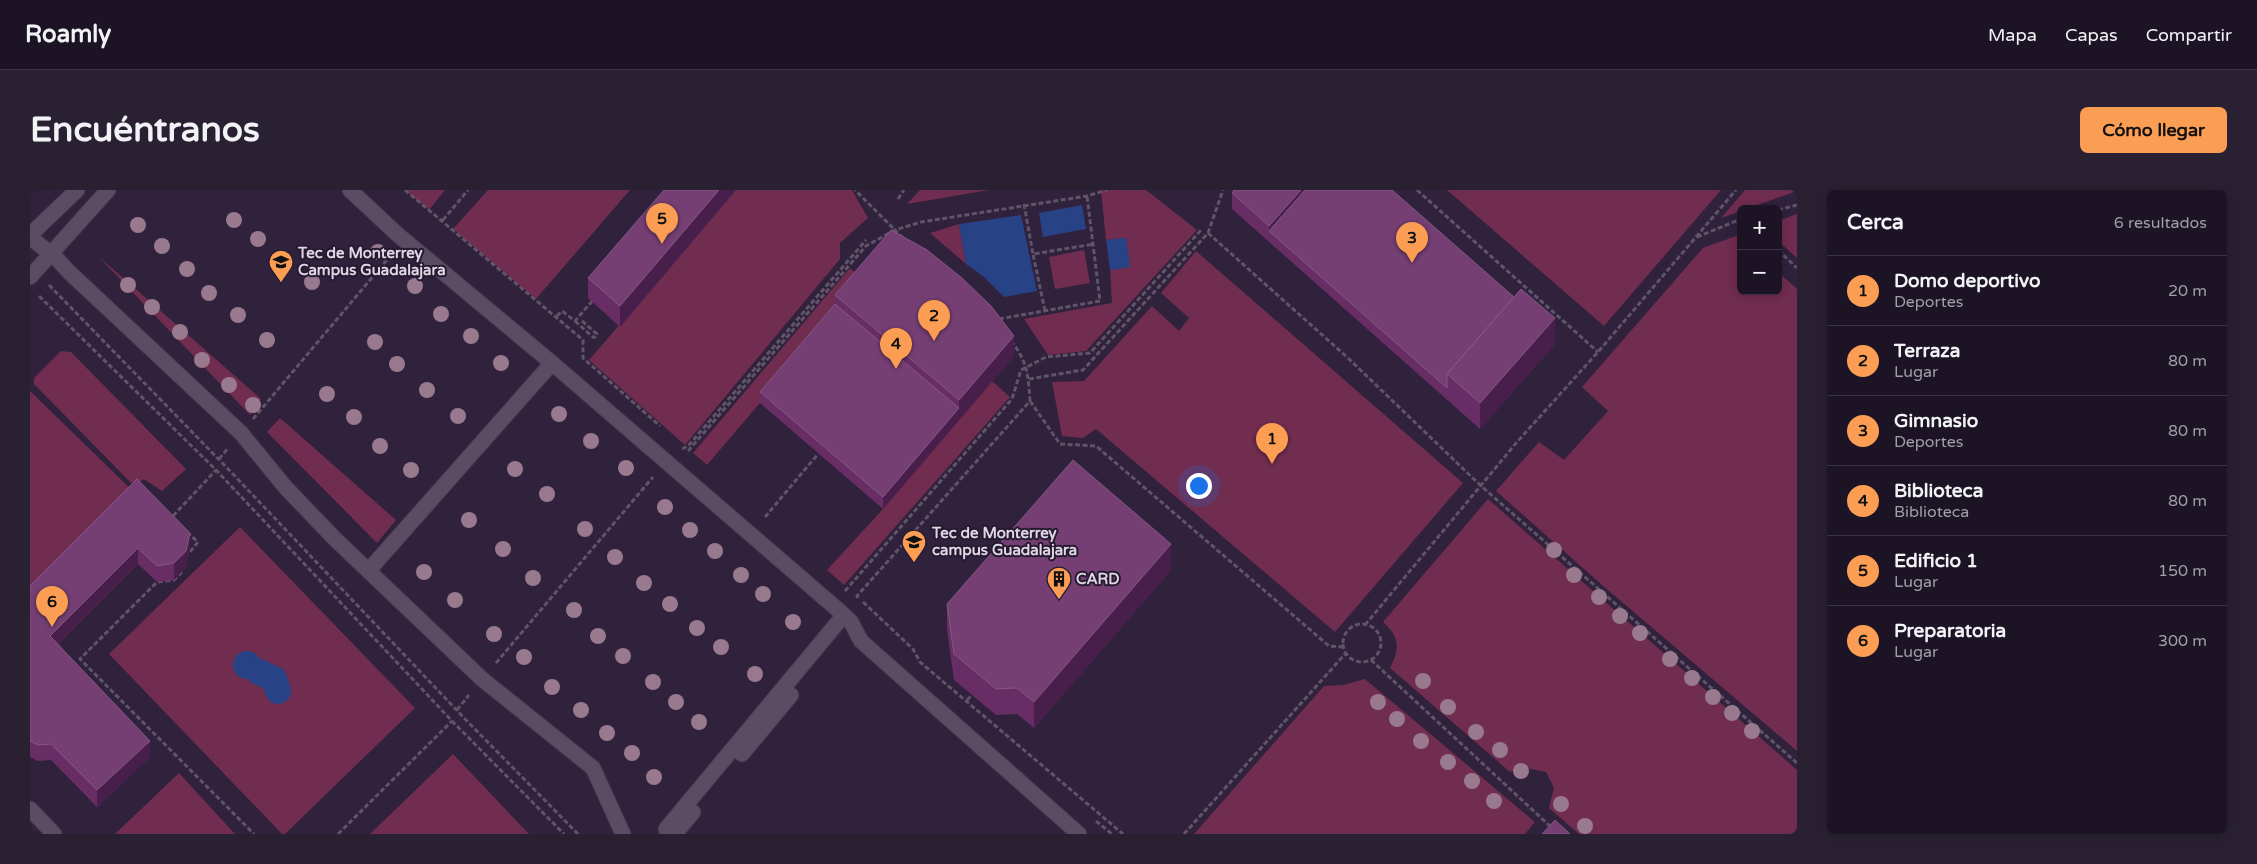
<!DOCTYPE html>
<html lang="es">
<head>
<meta charset="utf-8">
<style>
  body { margin:0; font-family:"Varela Round",sans-serif; background:#292131; color:#f1f3f6 }
  .controls { position:absolute; right:15px; top:15px; display:grid; overflow:hidden; border-radius:8px; box-shadow:0 2px 12px #0003 }
  .controls button { width:45px; height:45px; display:grid; place-items:center; padding:0; border:0; border-bottom:1px solid #3a3341; background:#1c1424; color:#f1f3f6; font:25px sans-serif }
  .you { position:absolute; left:1168px; top:295px; width:18px; height:18px; margin:-12px; border:4px solid #fff; border-radius:50%; background:#1a73e8; box-shadow:0 0 0 8px #1a73e833 }
  .badge { display:grid; place-items:center; width:32px; height:32px; border-radius:50%; background:#fc9d54; color:#111; font-size:16px; font-weight:700 }
  .pin { position:absolute; translate:-50% -41px; filter:drop-shadow(0 1px 2px #0008) }
  .pin::after { content:''; position:absolute; top:26px; width:18px; height:15px; background:inherit; clip-path:polygon(0 0,100% 0,50% 100%) }
  .list { margin:0; padding:0; list-style:none }
  h2 { display:flex; justify-content:space-between; align-items:center; height:65px; margin:0; padding:0 20px; font-size:21px }
  h2 small { font-size:16px; font-weight:400; color:#a09ea6 }
  .list li { display:grid; grid-template-columns:32px 1fr auto; gap:15px; align-items:center; box-sizing:border-box; height:70px; padding:0 20px; border-top:1px solid #3a3341 }
  .list b { display:block; font-size:19px; white-space:nowrap }
  .list p { margin:0; font-size:16px; white-space:nowrap; color:#a09ea6 }
  .list em { font-size:16px; font-style:normal; color:#a09ea6 }
  .map { position:relative; flex:none; width:1767px; height:644px; overflow:hidden; border-radius:8px }
  header { display:flex; align-items:center; gap:30px; box-sizing:border-box; height:70px; padding:0 25px; background:#1c1424; border-bottom:1px solid #3a3341 }
  header strong { font-size:24px }
  nav { display:flex; gap:28px; margin-inline-start:auto; font-size:18px }
  .intro { display:flex; align-items:center; justify-content:space-between; box-sizing:border-box; height:120px; padding:0 30px }
  h1 { margin:0; font-size:35px }
  .button { padding:12px 22px; border-radius:8px; background:#fc9d54; color:#111; font-size:18px; font-weight:700 }
  main { display:flex; gap:30px; padding:0 30px }
  aside { flex:1; background:#1c1424; border-radius:8px; box-shadow:0 2px 12px #0003 }
  .map>svg:first-child { display:block }
  .built { fill:#30213d; fill-rule:evenodd }
  .green { fill:#712d4f }
  .water { fill:#284286 }
  .lines { fill:none; stroke-linecap:round; stroke-linejoin:round }
  .canal { stroke:#284286; stroke-width:26 }
  .minor-casing { stroke:#413749; stroke-width:17 }
  .path { stroke:#5f5468; stroke-width:3; stroke-dasharray:5 2.5; stroke-linecap:butt }
  .minor { stroke:#594c64; stroke-width:15 }
  .tree { fill:#99798e }
  .wall { fill:#682d65 }
  .shaded-wall { fill:#481e4a }
  .building { fill:#753f73; stroke:#855785 }
  .labels { text-anchor:middle; stroke-width:4; stroke-linejoin:round; paint-order:stroke }
  .poi-label { font-size:15px; font-weight:bold; fill:#dfd7e6; stroke:#261a30; text-anchor:start }
</style>
</head>
<body>
<header>
<strong>Roamly</strong>
<nav><a>Mapa</a><a>Capas</a><a>Compartir</a></nav>
</header>
<div class="intro"><h1>Encuéntranos</h1><a class="button">Cómo llegar</a></div>
<main>
<div class="map">
<svg width="1767" height="644" viewBox="0 0 1767 644">
  <rect width="100%" height="100%" fill="#261a30"/>
  <!-- built -->
  <path class="built" d="M0,0H1767V644H0ZM1711,19H1748V101H1711Z"/>
  <!-- green -->
  <path class="green" d="M375,0H415L399,20Z
    M458,0H600L506,109L423,39Z
    M706,0H822L838,28L810,53V69L655,255L559,170Z
    M890,0H959L877,14Z
    M1071,0H1116L1167,40L1056,161L1018,165L994,129L1082,113L1080,80L1099,77L1096,48L1076,50Z
    M1417,0H1691L1574,136Z
    M1715,0H1767V1L1716,19H1711V21L1691,28Z
    M1767,24V68L1748,51V31Z
    M929,34L936,74L900,43Z
    M1709,45L1711,47V101H1748V82L1767,99V561L1572,395L1466,301L1509,252L1534,270L1578,221L1552,197L1673,58Z
    M1054,60L1060,93L1025,99L1019,67Z
    M1166,61L1433,293L1305,442L1066,239L1053,248L1032,246L1022,192L1054,191L1122,116L1149,141L1159,128L1131,103Z
    M68,66L231,209L220,225Z
    M820,78L834,91L677,275L663,263Z
    M31,161L41,162L156,279L132,301L114,289L104,296L4,194V188Z
    M962,191L980,207L814,395L797,380L853,319Z
    M0,201L107,305L0,412Z
    M250,228L366,330L347,353L237,242Z
    M1458,309L1767,580V644H1549L1519,618L1524,598L1516,582L1492,577L1480,582L1360,478C1370,458 1370,447 1353,432Z
    M210,337L385,518L255,644H252L79,464Z
    M1335,489L1505,632L1495,644H1164L1294,496L1313,495Z
    M423,564L499,644H340Z
    M149,583L205,644H85Z"/>
  <!-- water -->
  <path class="water" d="M1052,15L1056,39L1013,47L1009,23Z
    M991,25L1007,101L974,107L954,87L936,74L929,34Z
    M1096,48L1100,77L1080,80L1076,50Z
    M203 475a14 14 0 1 1 28 0a14 14 0 1 1-28 0Z"/>
  <g class="lines">
    <!-- canal -->
    <path class="canal" d="M229,482L244,489L248,501"/>
    <defs>
      <path id="minor" d="M320,0L367,44L522,173L814,425L821,432L831,451L1049,644
        M0,45L47,0
        M0,47L27,69L39,82L211,243L256,298L305,349L452,489L563,578L593,644
        M0,87L78,0
        M339,380L522,173
        M712,564L761,505
        M0,619L24,644
        M636,639L814,425
        M645,644L663,622"/>
    </defs>
    <!-- minor casing -->
    <use href="#minor" class="minor-casing"/>
    <!-- path -->
    <path class="path" d="M375,0L553,150V168L630,236
      M1387,0L1568,162
      M868,9L874,0
      M994,14L1003,64
      M1748,20L1767,15
      M413,30L438,0
      M1178,43L1318,168L1450,295L1767,573
      M1667,47L1711,29
      M873,48L865,40L891,32L1057,6L1077,0
      M1748,60L1767,78
      M19,95L201,282L437,531L548,644
      M9,106L186,280L422,531L534,644
      M1015,121L1003,64L1064,54
      M527,126L532,121L545,131L564,109
      M969,129L1070,111L1057,6
      M545,131L564,148
      M552,131L567,144L564,148
      M999,189L1053,180L1178,43L1193,0
      M1000,211L1030,254L1066,256L1299,456L1313,457
      M223,229L361,65
      M652,259L658,256L836,50
      M658,261L836,56L865,40L825,0
      M189,269L198,258
      M143,326L186,280
      M735,327L788,264
      M157,342L168,352L159,363
      M152,382L144,390L127,392L50,469L224,644
      M815,401L982,209L991,180L1016,167L1060,163L1172,39
      M828,408L827,406L1000,211C998,185 998,173 982,152
      M833,412L883,459L890,472L1093,644
      M1313 453a19 19 0 1 1 38 0a19 19 0 1 1-38 0Z
      M1335,435L1487,252L1568,162L1706,0
      M1341,470L1522,638
      M466,473L623,287
      M937,510L942,505
      M427,520L439,505
      M1066,631L1082,644
      M308,644L422,531
      M1154,644L1316,463"/>
    <!-- minor -->
    <use href="#minor" class="minor"/>
  </g>
  <!-- trees -->
  <g class="tree">
    <circle cx="204" cy="30" r="8"/>
    <circle cx="108" cy="35" r="8"/>
    <circle cx="228" cy="49" r="8"/>
    <circle cx="132" cy="56" r="8"/>
    <circle cx="348" cy="62" r="8"/>
    <circle cx="254" cy="71" r="8"/>
    <circle cx="157" cy="79" r="8"/>
    <circle cx="282" cy="92" r="8"/>
    <circle cx="98" cy="95" r="8"/>
    <circle cx="385" cy="96" r="8"/>
    <circle cx="179" cy="103" r="8"/>
    <circle cx="122" cy="117" r="8"/>
    <circle cx="411" cy="124" r="8"/>
    <circle cx="208" cy="125" r="8"/>
    <circle cx="150" cy="142" r="8"/>
    <circle cx="441" cy="146" r="8"/>
    <circle cx="237" cy="150" r="8"/>
    <circle cx="345" cy="152" r="8"/>
    <circle cx="172" cy="170" r="8"/>
    <circle cx="471" cy="173" r="8"/>
    <circle cx="367" cy="174" r="8"/>
    <circle cx="199" cy="195" r="8"/>
    <circle cx="397" cy="200" r="8"/>
    <circle cx="297" cy="204" r="8"/>
    <circle cx="223" cy="215" r="8"/>
    <circle cx="529" cy="224" r="8"/>
    <circle cx="428" cy="226" r="8"/>
    <circle cx="324" cy="227" r="8"/>
    <circle cx="561" cy="251" r="8"/>
    <circle cx="350" cy="256" r="8"/>
    <circle cx="596" cy="278" r="8"/>
    <circle cx="485" cy="279" r="8"/>
    <circle cx="381" cy="280" r="8"/>
    <circle cx="517" cy="304" r="8"/>
    <circle cx="635" cy="317" r="8"/>
    <circle cx="439" cy="330" r="8"/>
    <circle cx="555" cy="339" r="8"/>
    <circle cx="660" cy="340" r="8"/>
    <circle cx="473" cy="359" r="8"/>
    <circle cx="1524" cy="360" r="8"/>
    <circle cx="685" cy="361" r="8"/>
    <circle cx="585" cy="367" r="8"/>
    <circle cx="394" cy="382" r="8"/>
    <circle cx="711" cy="385" r="8"/>
    <circle cx="1544" cy="385" r="8"/>
    <circle cx="503" cy="388" r="8"/>
    <circle cx="614" cy="393" r="8"/>
    <circle cx="733" cy="404" r="8"/>
    <circle cx="1569" cy="407" r="8"/>
    <circle cx="425" cy="410" r="8"/>
    <circle cx="640" cy="414" r="8"/>
    <circle cx="544" cy="420" r="8"/>
    <circle cx="1590" cy="426" r="8"/>
    <circle cx="763" cy="432" r="8"/>
    <circle cx="667" cy="438" r="8"/>
    <circle cx="1610" cy="443" r="8"/>
    <circle cx="464" cy="444" r="8"/>
    <circle cx="568" cy="446" r="8"/>
    <circle cx="691" cy="457" r="8"/>
    <circle cx="593" cy="466" r="8"/>
    <circle cx="494" cy="467" r="8"/>
    <circle cx="1640" cy="469" r="8"/>
    <circle cx="725" cy="484" r="8"/>
    <circle cx="1662" cy="488" r="8"/>
    <circle cx="1393" cy="491" r="8"/>
    <circle cx="623" cy="492" r="8"/>
    <circle cx="522" cy="497" r="8"/>
    <circle cx="1683" cy="507" r="8"/>
    <circle cx="646" cy="512" r="8"/>
    <circle cx="1348" cy="512" r="8"/>
    <circle cx="1418" cy="517" r="8"/>
    <circle cx="551" cy="520" r="8"/>
    <circle cx="1702" cy="523" r="8"/>
    <circle cx="1367" cy="529" r="8"/>
    <circle cx="669" cy="532" r="8"/>
    <circle cx="1722" cy="541" r="8"/>
    <circle cx="1446" cy="542" r="8"/>
    <circle cx="577" cy="543" r="8"/>
    <circle cx="1391" cy="551" r="8"/>
    <circle cx="1470" cy="560" r="8"/>
    <circle cx="602" cy="563" r="8"/>
    <circle cx="1418" cy="572" r="8"/>
    <circle cx="1491" cy="581" r="8"/>
    <circle cx="624" cy="587" r="8"/>
    <circle cx="1442" cy="591" r="8"/>
    <circle cx="1464" cy="611" r="8"/>
    <circle cx="1531" cy="614" r="8"/>
    <circle cx="1555" cy="636" r="8"/>
  </g>
  <!-- wall -->
  <path class="wall" d="M634,0H706L590,137L558,108V88Z
    M1202,3L1525,154L1450,239L1202,19Z
    M805,105L984,166L853,319L730,213V202L805,114Z
    M107,289L160,359L156,377L144,390L127,392L108,374L28,454L120,567L67,617L21,570L8,571L0,567V396Z
    M1141,380L1004,538L987,524L966,525L924,490L917,440V414Z"/>
  <!-- shaded-wall -->
  <path class="shaded-wall" d="M689,0H706L590,137V116Z
    M1271,0H1285L1239,41V36Z
    M1525,128V154L1450,239V213Z
    M984,146V166L853,319V307L929,218V210Z
    M160,343V359L156,377L144,390V373Z
    M1141,354V380L1004,538V512Z
    M108,358V374L20,462V446Z
    M120,551V567L67,617V600Z"/>
  <!-- building -->
  <path class="building" d="M634,0H689L590,116L558,88Z
    M1204,0H1271L1239,36L1202,3Z
    M1275,0H1362L1484,107L1417,184V198L1239,41Z
    M861,40L897,60L932,88L961,116L984,146L929,210L805,105Z
    M1491,99L1525,128L1450,213L1417,184Z
    M805,114L929,218L853,307L730,202Z
    M1043,270L1141,354L1004,512L987,498L966,499L924,464L917,414Z
    M107,289L160,343L156,361L144,373L127,376L108,358L20,446L120,551L67,600L21,554L8,555L0,551V396Z
    M1525,630L1540,644H1512Z"/>
  <!-- icons -->
  <defs>
    <symbol id="university-pin" viewBox="-11 -11 22 30"><path d="M0 17L-7.5 6A9.5 9.5 0 1 1 7.5 6Z" fill="#fc9d54" stroke="#261a30"/><path d="M0-5L7-2L0 1L-7-2ZM-4 1L0 2.5L4 1V4Q0 6-4 4Z" fill="#111"/></symbol>
    <symbol id="building-pin" viewBox="-11 -11 22 30"><path d="M0 17L-7.5 6A9.5 9.5 0 1 1 7.5 6Z" fill="#fc9d54" stroke="#261a30"/><path d="M-4-6H4V6H1V3H-1V6H-4ZM-2.5-4.3h1.7v1.8h-1.7ZM.8-4.3h1.7v1.8H.8ZM-2.5-1h1.7V.8h-1.7ZM.8-1h1.7V.8H.8Z" fill="#111"/></symbol>
  </defs>
  <g fill-rule="evenodd">
    <use href="#university-pin" x="237" y="58" width="28" height="38"/>
    <use href="#university-pin" x="870" y="338" width="28" height="38"/>
    <use href="#building-pin" x="1015" y="375" width="28" height="38"/>
  </g>
  <g class="labels">
    <!-- poi labels -->
    <g class="poi-label">
      <text x="268" y="68">Tec de Monterrey<tspan x="268" dy="17">Campus Guadalajara</tspan></text>
      <text x="902" y="348">Tec de Monterrey<tspan x="902" dy="17">campus Guadalajara</tspan></text>
      <text x="1046" y="394">CARD</text>
    </g>
  </g>
</svg>
<div class="controls">
<button>+</button>
<button>−</button>
</div>
<div class="you"></div>
<div class="pin badge" style="left:1242px;top:274px">1</div>
<div class="pin badge" style="left:904px;top:151px">2</div>
<div class="pin badge" style="left:1382px;top:73px">3</div>
<div class="pin badge" style="left:866px;top:179px">4</div>
<div class="pin badge" style="left:632px;top:54px">5</div>
<div class="pin badge" style="left:22px;top:437px">6</div>
</div>
<aside>
<h2>Cerca<small>6 resultados</small></h2>
<ul class="list">
<li><span class="badge">1</span><div><b>Domo deportivo</b><p>Deportes</p></div><em>20 m</em></li>
<li><span class="badge">2</span><div><b>Terraza</b><p>Lugar</p></div><em>80 m</em></li>
<li><span class="badge">3</span><div><b>Gimnasio</b><p>Deportes</p></div><em>80 m</em></li>
<li><span class="badge">4</span><div><b>Biblioteca</b><p>Biblioteca</p></div><em>80 m</em></li>
<li><span class="badge">5</span><div><b>Edificio 1</b><p>Lugar</p></div><em>150 m</em></li>
<li><span class="badge">6</span><div><b>Preparatoria</b><p>Lugar</p></div><em>300 m</em></li>
</ul>
</aside>
</main>
</body>
</html>
